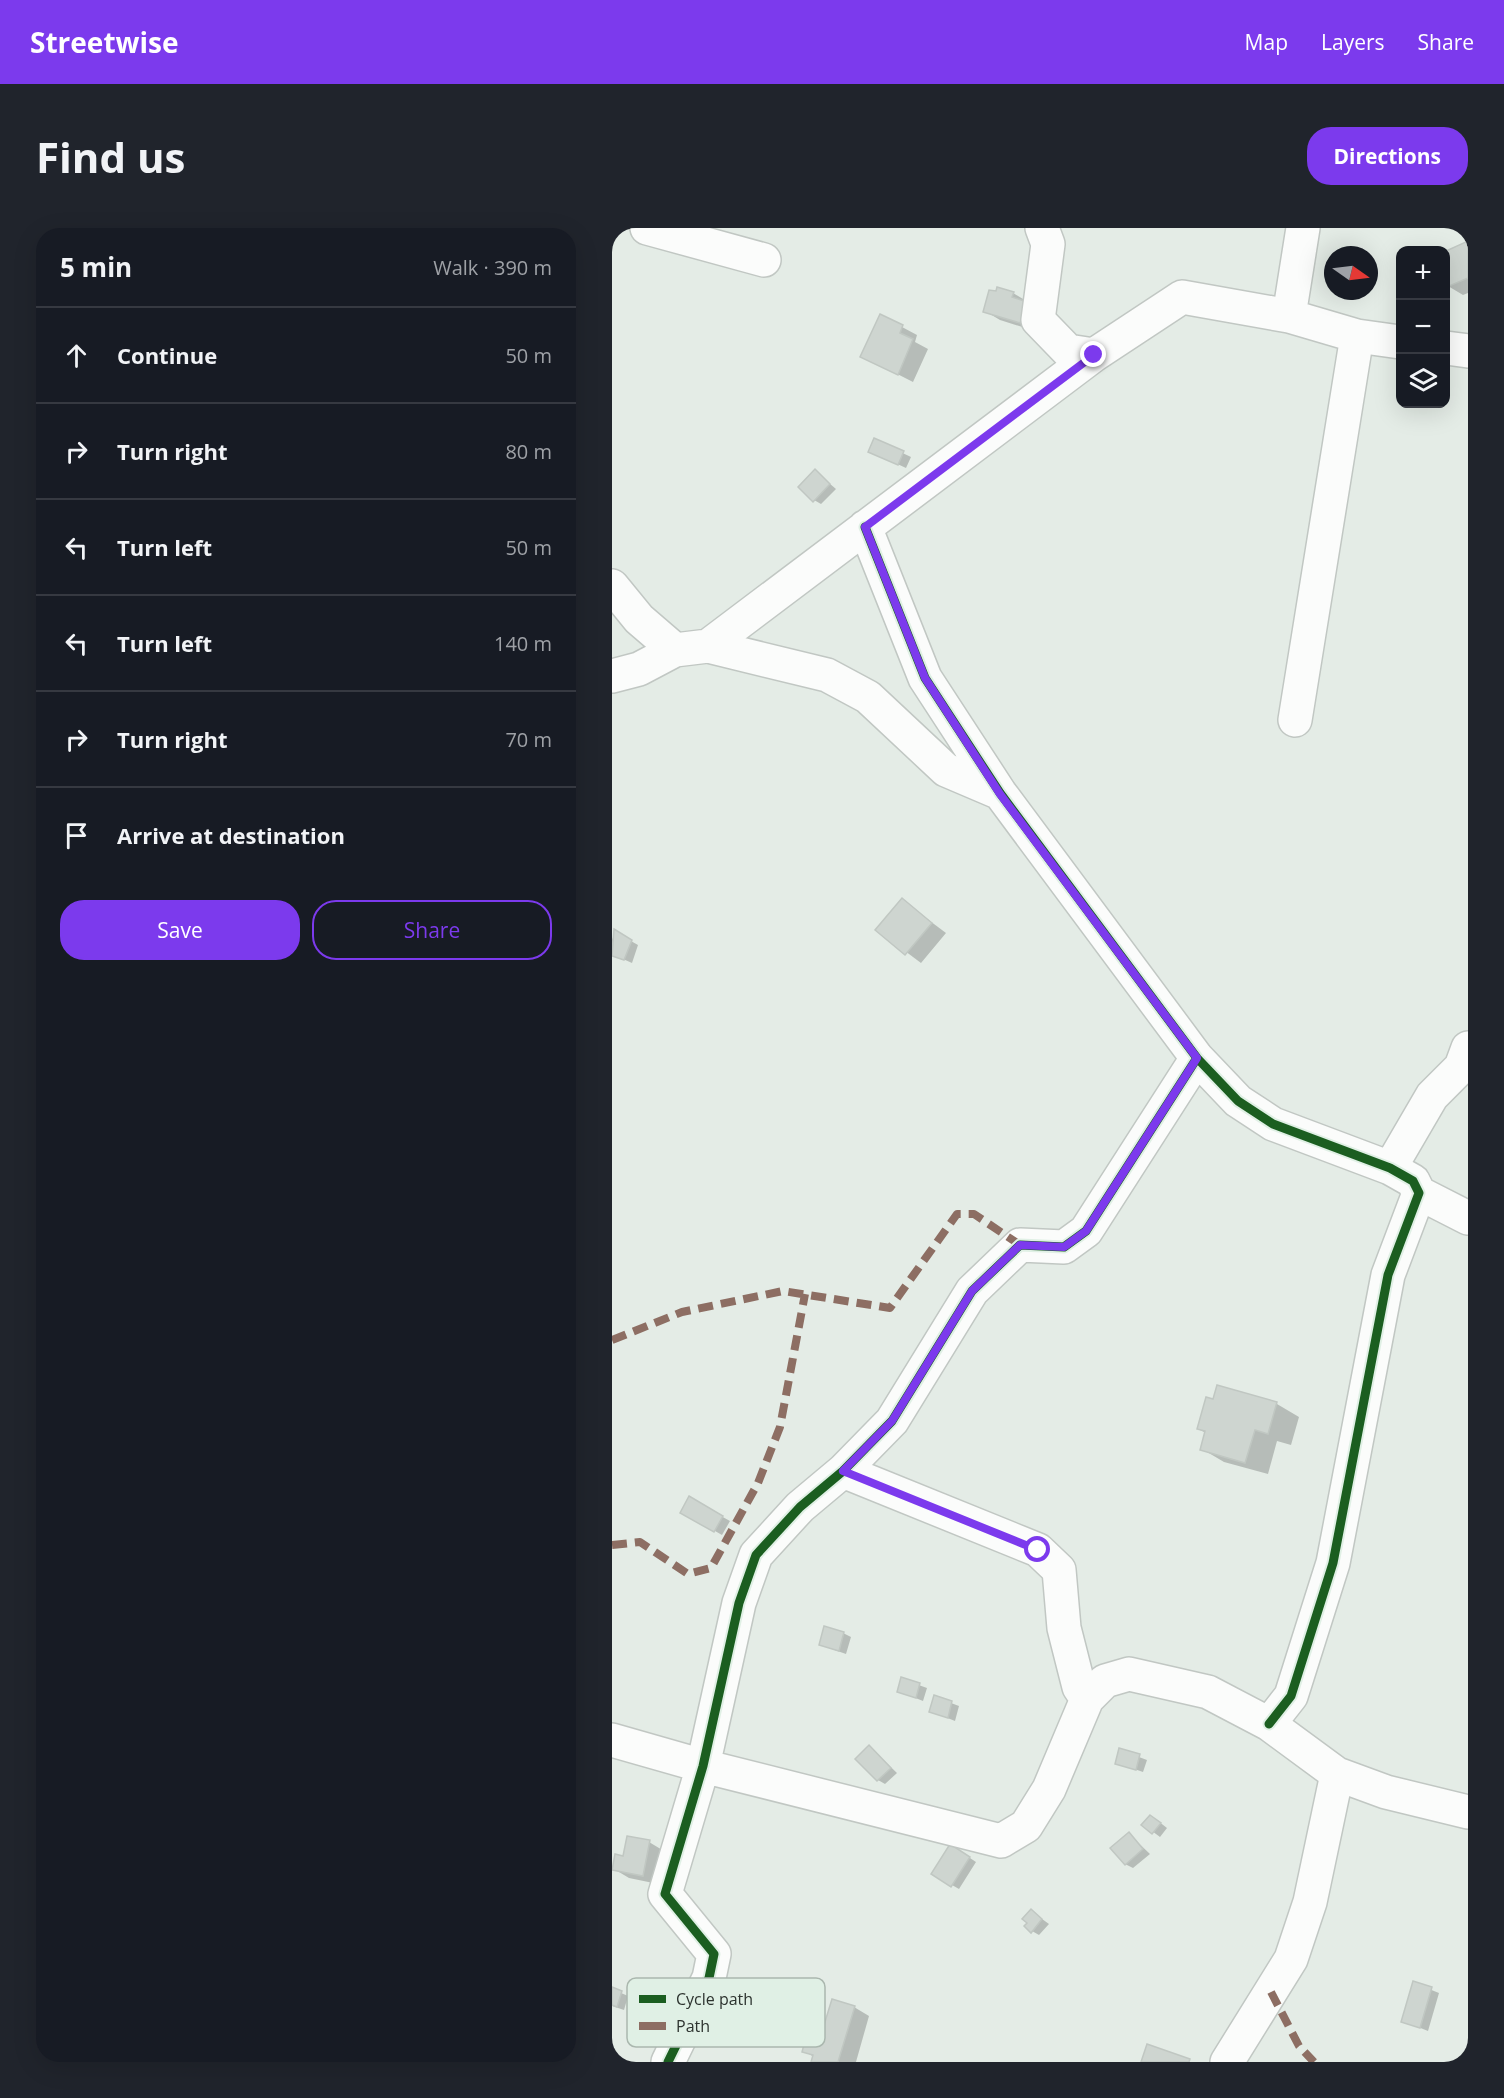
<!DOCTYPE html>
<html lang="en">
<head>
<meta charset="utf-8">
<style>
  body { margin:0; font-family:"Open Sans",sans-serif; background:#20242c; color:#f1f3f6 }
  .controls { position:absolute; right:18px; top:18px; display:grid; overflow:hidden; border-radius:12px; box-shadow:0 6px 24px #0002 }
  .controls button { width:54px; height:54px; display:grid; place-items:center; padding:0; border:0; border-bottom:2px solid #363941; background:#171b24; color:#f1f3f6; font:30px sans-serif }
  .compass { position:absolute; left:712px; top:18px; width:54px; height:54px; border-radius:50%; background:#171b24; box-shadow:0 6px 24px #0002; rotate:104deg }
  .stop { position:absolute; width:18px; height:18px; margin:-14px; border:4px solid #7c3aed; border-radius:50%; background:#fff }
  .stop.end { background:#7c3aed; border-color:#fff; box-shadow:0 2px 6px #0008 }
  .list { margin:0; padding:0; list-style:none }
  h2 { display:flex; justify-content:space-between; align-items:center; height:78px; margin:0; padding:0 24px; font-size:26px }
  h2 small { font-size:20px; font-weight:400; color:#9ea1a6 }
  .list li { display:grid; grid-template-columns:39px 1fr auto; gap:18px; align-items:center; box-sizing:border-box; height:96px; padding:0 24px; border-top:2px solid #363941 }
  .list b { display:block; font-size:22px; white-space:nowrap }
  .list em { font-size:20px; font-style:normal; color:#9ea1a6 }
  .actions { display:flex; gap:12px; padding:18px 24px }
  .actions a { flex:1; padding:14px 0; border:2px solid #7c3aed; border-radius:24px; text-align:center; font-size:21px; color:#7c3aed }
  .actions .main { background:#7c3aed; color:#fff }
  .icon { flex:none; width:33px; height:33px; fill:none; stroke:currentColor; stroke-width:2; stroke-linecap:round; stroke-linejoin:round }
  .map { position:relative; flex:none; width:856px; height:1834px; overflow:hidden; border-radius:24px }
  header { display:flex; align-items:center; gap:36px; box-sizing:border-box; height:84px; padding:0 30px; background:#7c3aed; color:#fff }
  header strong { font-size:28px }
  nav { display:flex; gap:33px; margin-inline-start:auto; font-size:21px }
  .intro { display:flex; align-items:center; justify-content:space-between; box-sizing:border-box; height:144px; padding:0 36px }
  h1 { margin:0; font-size:42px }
  .button { padding:15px 27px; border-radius:24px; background:#7c3aed; color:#fff; font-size:21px; font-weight:700 }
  main { display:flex; gap:36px; padding:0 36px }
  aside { flex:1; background:#171b24; border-radius:24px; box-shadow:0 6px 24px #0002 }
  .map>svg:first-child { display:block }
  .shadow { fill:#0003 }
  .building { fill:#ced5d0; stroke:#c0c7c2; stroke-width:1.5 }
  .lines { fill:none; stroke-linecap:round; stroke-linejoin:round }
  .minor-casing { stroke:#c1c7c3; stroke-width:36 }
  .minor { stroke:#fbfcfb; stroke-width:33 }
  .quiet { stroke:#8d6e63; stroke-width:8; stroke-dasharray:15 8; stroke-linecap:butt }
  .cycleway-casing { stroke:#e0f0e5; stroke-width:13 }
  .cycleway { stroke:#1b5e20; stroke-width:9 }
  .route { stroke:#7c3aed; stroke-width:8 }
  .key { fill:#e0f0e5; stroke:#aab7ae; stroke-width:1.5 }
  .key-label { font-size:16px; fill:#2d332f }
</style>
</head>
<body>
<header>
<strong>Streetwise</strong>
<nav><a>Map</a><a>Layers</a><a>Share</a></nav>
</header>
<div class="intro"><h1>Find us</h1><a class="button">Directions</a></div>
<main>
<aside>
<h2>5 min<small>Walk · 390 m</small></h2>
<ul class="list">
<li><svg class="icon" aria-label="ahead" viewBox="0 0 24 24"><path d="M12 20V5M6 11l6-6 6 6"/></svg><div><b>Continue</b></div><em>50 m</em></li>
<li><svg class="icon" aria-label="right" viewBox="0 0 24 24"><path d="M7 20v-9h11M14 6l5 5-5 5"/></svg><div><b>Turn right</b></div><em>80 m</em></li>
<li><svg class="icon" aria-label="left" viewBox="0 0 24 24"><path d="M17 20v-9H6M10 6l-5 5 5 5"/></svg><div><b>Turn left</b></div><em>50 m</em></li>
<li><svg class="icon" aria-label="left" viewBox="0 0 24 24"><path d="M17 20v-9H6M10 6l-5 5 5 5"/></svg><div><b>Turn left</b></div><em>140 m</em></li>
<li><svg class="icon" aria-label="right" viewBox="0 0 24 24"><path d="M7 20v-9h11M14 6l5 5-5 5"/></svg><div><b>Turn right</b></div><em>70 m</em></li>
<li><svg class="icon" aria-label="arrive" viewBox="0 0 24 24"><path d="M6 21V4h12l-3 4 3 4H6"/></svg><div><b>Arrive at destination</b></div></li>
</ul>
<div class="actions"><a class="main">Save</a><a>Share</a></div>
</aside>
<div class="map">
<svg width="856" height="1834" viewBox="0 0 856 1834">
  <rect width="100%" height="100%" fill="#e4ece6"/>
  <!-- shadow -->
  <path class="shadow" d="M856,15V65L851,67L836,58L834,51V24Z
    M401,65L416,74L423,103L388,92L373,83Z
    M290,99L305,107L303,114L316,121L301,154L250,128Z
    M263,212L299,229L294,240L266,227Z
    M203,243L224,261L209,276L202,272Z
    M290,672L334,705L309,735L265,702Z
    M3,704L26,717L20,735L2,727L0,712Z
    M606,1159L665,1176L687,1189L679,1217L665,1213L656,1246L612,1234L590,1221L594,1205L586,1201L602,1173Z
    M78,1271L118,1293L110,1307L70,1284Z
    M231,1405L239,1409L234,1426L208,1417Z
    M290,1451L315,1460L311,1473L286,1463Z
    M323,1469L347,1478L343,1493L318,1483Z
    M258,1519L285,1545L273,1556L266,1552Z
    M508,1522L535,1532L531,1544L505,1535Z
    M546,1593L555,1600L548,1609L532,1597Z
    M517,1606L538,1626L521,1640L513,1636Z
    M37,1614L52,1623L46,1656L17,1650L2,1641L12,1629Z
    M346,1622L364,1634L347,1661L340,1657Z
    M419,1683L437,1696L427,1707L420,1703L417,1695Z
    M802,1755L827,1765L816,1803L791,1793Z
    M0,1761L16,1768L12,1782L0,1778Z
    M242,1779L257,1788L244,1834H202V1829L192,1823L213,1799Z"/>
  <!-- building -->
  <path class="building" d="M856,13V50L835,59L834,23Z
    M385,59L402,64L400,69L415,74L408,95L371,84L377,62L384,63Z
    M268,86L291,97L288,105L301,111L286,147L248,129Z
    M262,210L292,223L286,237L256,224Z
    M203,241L218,256L201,274L186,259Z
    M290,670L320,695L293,727L263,702Z
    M2,701L20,712L12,732L0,728Z
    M605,1157L665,1174L656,1206L643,1202L633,1235L588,1222L593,1203L585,1201L594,1169L601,1171Z
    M77,1268L111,1288L102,1304L68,1285Z
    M212,1398L232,1404L227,1423L207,1417Z
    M289,1449L308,1455L304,1470L285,1464Z
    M322,1467L340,1473L336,1490L317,1484Z
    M257,1517L279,1540L265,1553L243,1531Z
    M507,1520L528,1526L524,1542L503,1536Z
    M538,1587L549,1595L540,1606L529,1597Z
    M517,1604L531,1621L513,1637L498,1620Z
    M15,1608L38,1612L31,1648L0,1642L3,1626L11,1628Z
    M338,1616L358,1629L339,1659L319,1646Z
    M419,1681L430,1691L419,1705L412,1698L415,1695L410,1691Z
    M801,1753L820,1759L808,1800L789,1794Z
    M0,1759L10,1763L5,1779L0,1777Z
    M220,1771L243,1778L226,1834H199L201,1827L190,1824L198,1794L212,1797Z
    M535,1816L578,1831L577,1834H529Z"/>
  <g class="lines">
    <defs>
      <path id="minor" d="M35,0L152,32
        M430,0L436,16L426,92L456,123L482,127
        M677,88L691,0
        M834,120L856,123
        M253,299L313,450L388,565L585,830L626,873L661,896L778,940L801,953L807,965L776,1047L721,1335L679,1468L657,1496
        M0,358L27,391L63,422L96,418L215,447L256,469L334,542L388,565
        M96,418L482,127L570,69L677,88L745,108L788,114
        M0,448L27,441L63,422
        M683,492L745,108
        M778,940L820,868L849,839L856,820
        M807,965L856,990
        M231,1243L426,1322L447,1342L452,1400L467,1459L475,1471
        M0,1512L91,1538L389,1613L414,1598L437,1561L475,1471L493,1453L517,1446L596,1464L657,1496L725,1546L774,1564L856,1584
        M56,1834L97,1750L102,1726L53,1666L91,1538L127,1375L144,1327L188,1279L231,1243L280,1193L360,1063L408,1017L452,1019L474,1003L585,830
        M615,1834L679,1731L698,1674L725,1546"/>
    </defs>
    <!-- minor casing -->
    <use href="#minor" class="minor-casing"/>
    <!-- minor -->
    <use href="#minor" class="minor"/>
    <!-- quiet -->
    <path class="quiet" d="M0,1112L70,1084L171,1063L278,1080L345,986H362L408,1017
      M0,1317L28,1314L76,1346L99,1340L146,1255L168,1199L193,1066
      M659,1764L687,1818L702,1834"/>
    <defs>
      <path id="cycleway" d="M253,299L313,450L388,565L585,830L626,873L661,896L778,940L801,953L807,965L776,1047L721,1335L679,1468L657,1496
        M56,1834L97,1750L102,1726L53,1666L91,1538L127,1375L144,1327L188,1279L231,1243L280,1193L360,1063L408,1017L452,1019L474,1003L585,830"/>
    </defs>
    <!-- cycleway casing -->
    <use href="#cycleway" class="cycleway-casing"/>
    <!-- cycleway -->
    <use href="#cycleway" class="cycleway"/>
  </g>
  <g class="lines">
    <!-- route -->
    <path class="route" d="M426,1322L231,1243L280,1193L360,1063L408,1017L452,1019L474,1003L585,830L388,566L313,450L253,299L482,127"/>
  </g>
  <!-- legend -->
  <rect x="15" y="1750" width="198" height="69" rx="9" class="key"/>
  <rect x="27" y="1767" width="27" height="8" fill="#1b5e20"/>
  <rect x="27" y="1794" width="27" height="8" fill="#8d6e63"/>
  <g class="key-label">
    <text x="64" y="1777">Cycle path</text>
    <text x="64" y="1804">Path</text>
  </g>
</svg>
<div class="controls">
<button>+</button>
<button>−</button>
<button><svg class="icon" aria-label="layers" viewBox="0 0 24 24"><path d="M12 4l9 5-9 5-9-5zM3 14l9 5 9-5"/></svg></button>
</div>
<svg class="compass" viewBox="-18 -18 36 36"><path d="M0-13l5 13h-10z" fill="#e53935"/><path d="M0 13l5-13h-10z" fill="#9ea1a6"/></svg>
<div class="stop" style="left:426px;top:1322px"></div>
<div class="stop end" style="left:482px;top:127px"></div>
</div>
</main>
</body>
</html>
